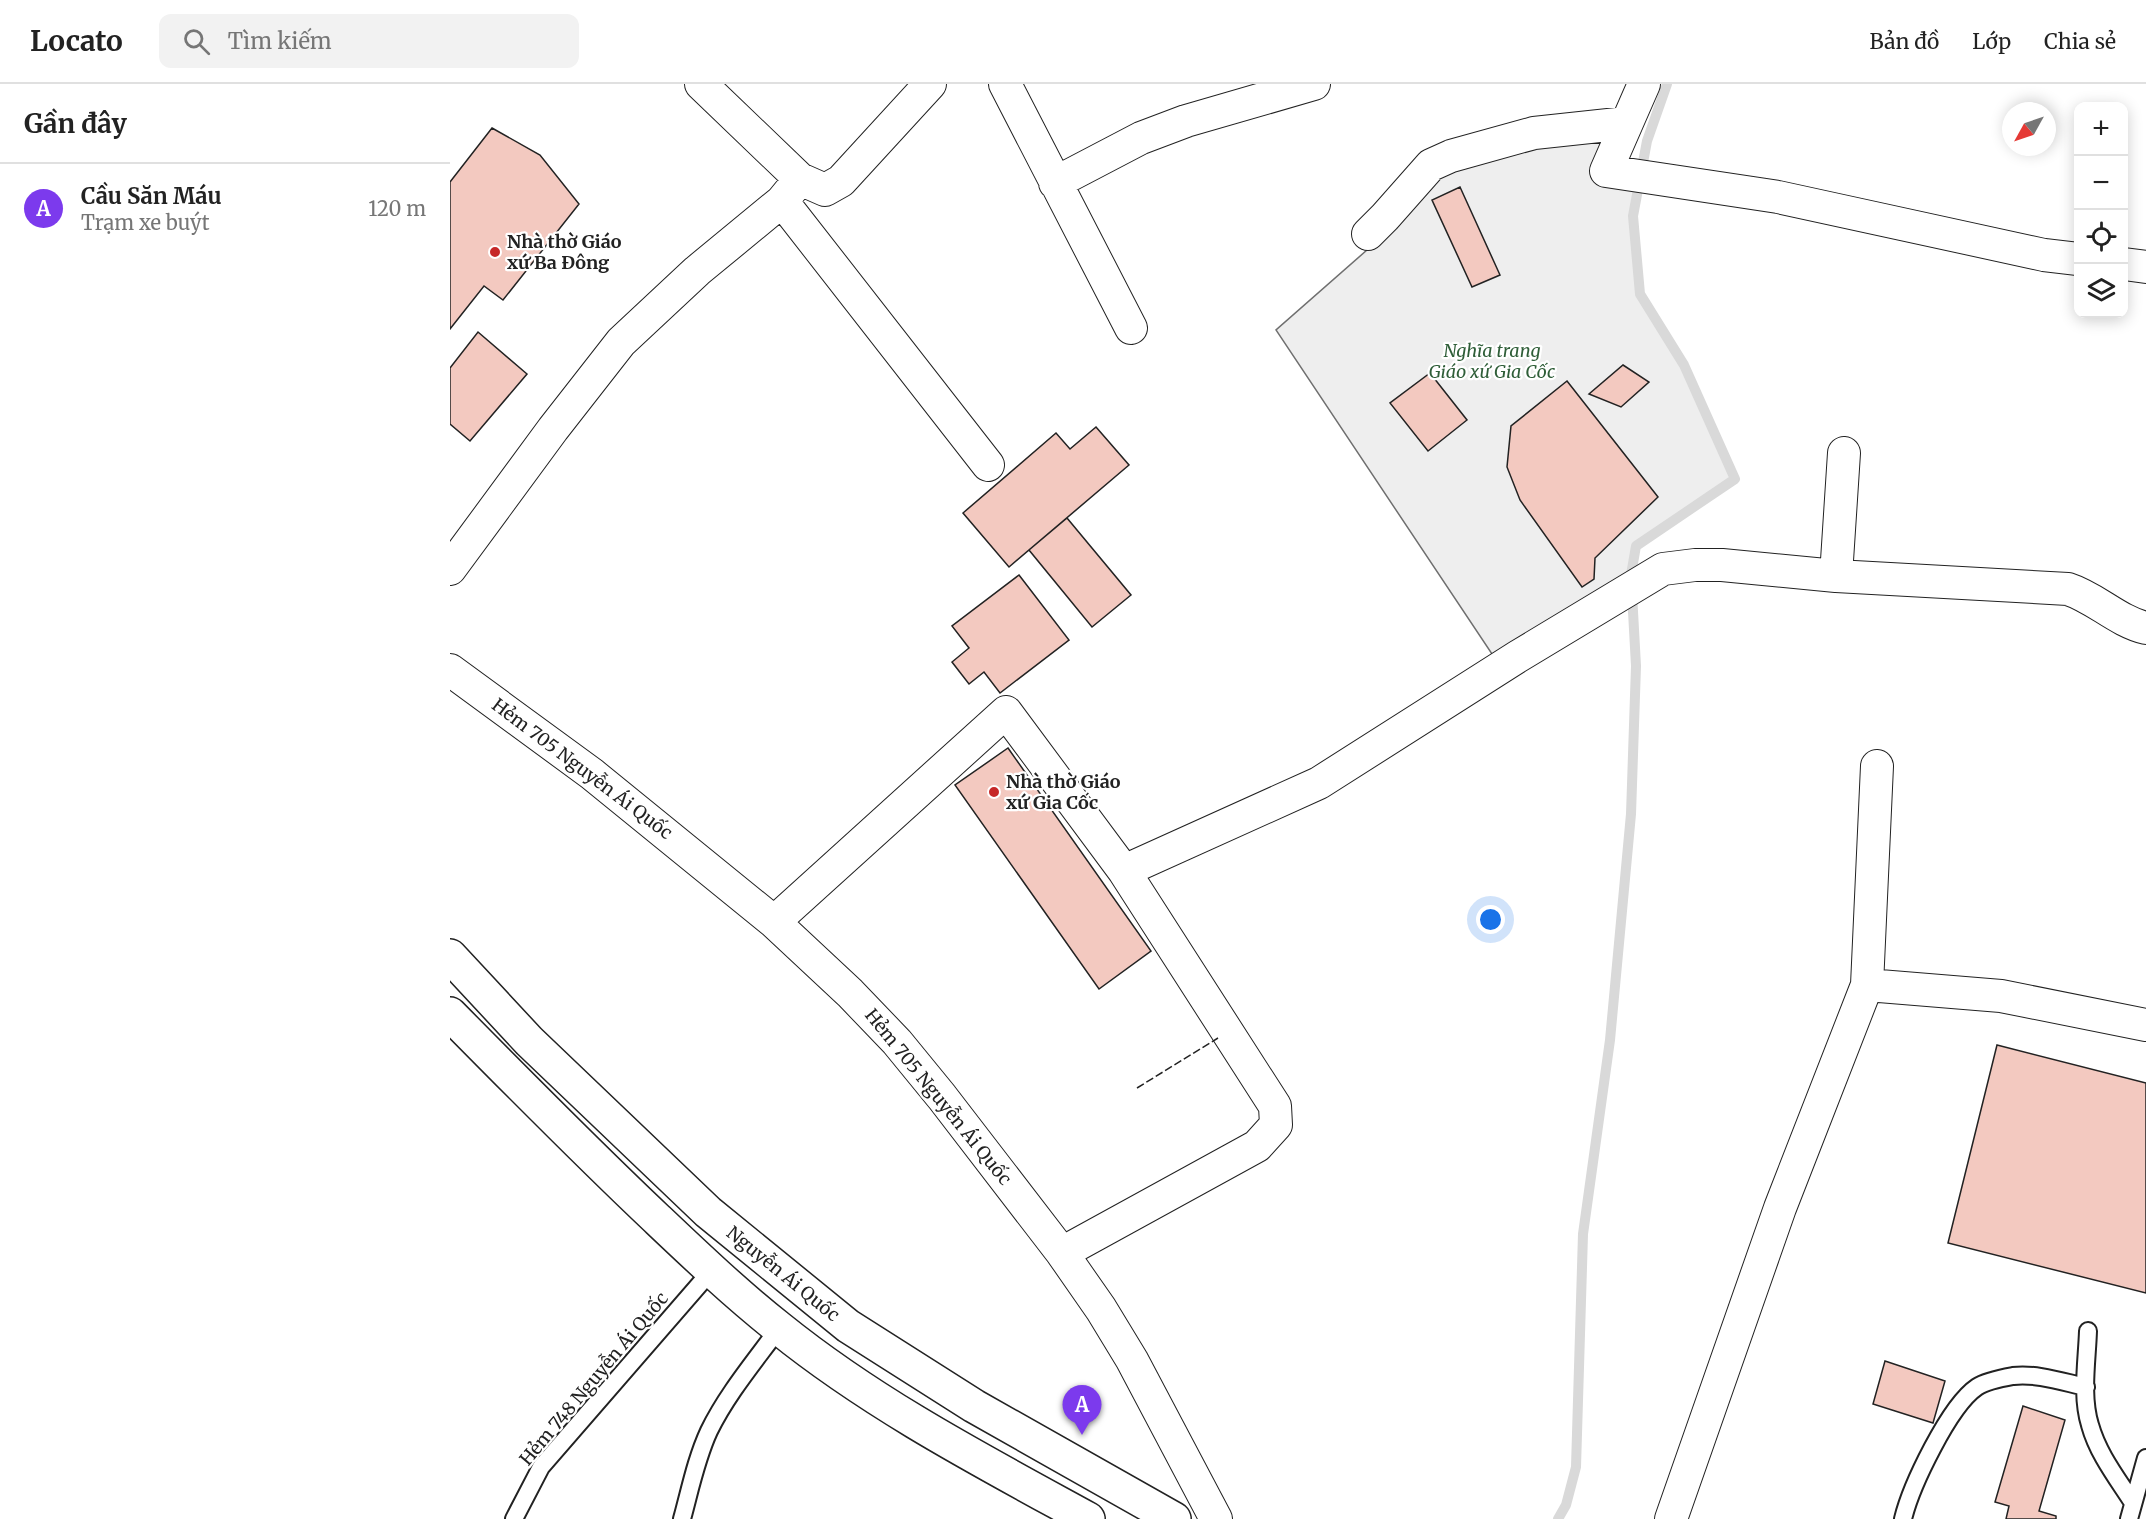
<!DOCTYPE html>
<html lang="vi">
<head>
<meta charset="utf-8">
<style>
  body { margin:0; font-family:Merriweather,serif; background:#f2f2f2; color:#222 }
  .controls { position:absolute; right:18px; top:18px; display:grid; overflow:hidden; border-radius:12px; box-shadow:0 3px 15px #0003 }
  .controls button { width:54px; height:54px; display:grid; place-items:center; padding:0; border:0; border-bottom:2px solid #e0e0e0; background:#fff; color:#222; font:30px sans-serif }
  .compass { position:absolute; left:1552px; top:18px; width:54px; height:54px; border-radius:50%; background:#fff; box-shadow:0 3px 15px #0003; rotate:230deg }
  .you { position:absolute; left:1041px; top:836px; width:21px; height:21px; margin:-15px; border:4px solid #fff; border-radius:50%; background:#1a73e8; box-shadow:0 0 0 9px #1a73e833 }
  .badge { display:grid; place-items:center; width:39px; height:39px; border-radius:50%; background:#7c3aed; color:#fff; font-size:20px; font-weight:700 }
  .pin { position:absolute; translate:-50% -50px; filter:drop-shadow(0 2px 3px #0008) }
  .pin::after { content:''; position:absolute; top:32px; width:21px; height:18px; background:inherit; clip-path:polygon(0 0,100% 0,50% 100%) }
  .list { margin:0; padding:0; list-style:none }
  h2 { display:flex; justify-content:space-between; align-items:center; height:78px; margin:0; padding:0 24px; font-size:26px }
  h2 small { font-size:20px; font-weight:400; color:#767676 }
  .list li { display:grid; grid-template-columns:39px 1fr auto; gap:18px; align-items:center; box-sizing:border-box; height:90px; padding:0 24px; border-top:2px solid #e0e0e0 }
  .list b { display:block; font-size:22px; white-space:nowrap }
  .list p { margin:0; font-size:20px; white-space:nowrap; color:#767676 }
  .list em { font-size:20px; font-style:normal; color:#767676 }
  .icon { flex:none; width:33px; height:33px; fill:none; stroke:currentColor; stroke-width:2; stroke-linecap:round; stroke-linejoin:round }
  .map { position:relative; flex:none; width:1696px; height:1435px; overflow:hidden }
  header { display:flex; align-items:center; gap:36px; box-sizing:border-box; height:84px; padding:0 30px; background:#fff; border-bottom:2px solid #e0e0e0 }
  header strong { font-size:28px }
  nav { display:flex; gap:33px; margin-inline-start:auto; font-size:21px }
  .search { width:420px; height:54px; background:#f2f2f2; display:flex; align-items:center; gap:15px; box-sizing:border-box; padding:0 21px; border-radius:12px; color:#767676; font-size:22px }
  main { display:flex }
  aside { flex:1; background:#fff }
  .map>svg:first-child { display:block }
  .green { fill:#eee; stroke:#6f6f6f; stroke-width:1.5 }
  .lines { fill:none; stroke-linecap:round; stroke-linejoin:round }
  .stream { stroke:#d9d9d9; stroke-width:10 }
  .building { fill:#f3c9c0; stroke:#222; stroke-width:1.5 }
  .service-casing { stroke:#222; stroke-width:20 }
  .minor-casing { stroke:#222; stroke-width:34 }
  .primary-casing { stroke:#222; stroke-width:36 }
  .service { stroke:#fff; stroke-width:16 }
  .minor { stroke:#fff; stroke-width:32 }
  .primary { stroke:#fff; stroke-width:33 }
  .fence { stroke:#222; stroke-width:1.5; stroke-dasharray:8 3; stroke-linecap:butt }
  .poi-dot { fill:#c62828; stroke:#fff; stroke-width:2 }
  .labels { text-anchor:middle; stroke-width:4.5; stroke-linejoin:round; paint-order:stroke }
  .poi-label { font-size:18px; font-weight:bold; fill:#222; stroke:#fff; text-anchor:start }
  .park-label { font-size:18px; font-style:italic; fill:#2f5e38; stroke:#fff }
  .street-label { font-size:18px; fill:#222; stroke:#fff }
</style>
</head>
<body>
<header>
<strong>Locato</strong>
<div class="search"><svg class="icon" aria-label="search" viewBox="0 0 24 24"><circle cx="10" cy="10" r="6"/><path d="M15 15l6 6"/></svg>Tìm kiếm</div>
<nav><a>Bản đồ</a><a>Lớp</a><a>Chia sẻ</a></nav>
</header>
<main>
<aside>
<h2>Gần đây<small></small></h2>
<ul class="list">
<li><span class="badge">A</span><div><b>Cầu Săn Máu</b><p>Trạm xe buýt</p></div><em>120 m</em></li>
</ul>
</aside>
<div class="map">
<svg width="1696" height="1435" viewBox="0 0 1696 1435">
  <rect width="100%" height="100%" fill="#fff"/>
  <!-- green -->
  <path class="green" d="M1157,53L1188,107L1183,132L1190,210L1234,281L1285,395L1186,462L1181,491L1044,573L826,246L942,144L990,90L1086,61Z"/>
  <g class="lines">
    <!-- stream -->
    <path class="stream" d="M1108,1435L1116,1421L1126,1383L1133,1150L1160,956L1181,730L1186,582L1181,491L1186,462L1285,395L1234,281L1190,210L1183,132L1197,57L1217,0"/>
  </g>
  <!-- building -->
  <path class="building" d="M42,44L90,71L129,120L53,216L34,202L0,245V98Z
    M1010,103L1050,191L1022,203L982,116Z
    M28,248L77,290L20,357L0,340V284Z
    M1173,281L1199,298L1171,323L1139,310Z
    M980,289L1017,336L978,367L940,319Z
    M1117,297L1208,413L1145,474L1144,495L1132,503L1070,416L1057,383L1061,342Z
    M646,343L679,381L559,483L513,429L606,349L620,365Z
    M617,434L681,511L642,543L579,466Z
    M569,491L619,556L550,609L534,588L519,600L502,578L519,564L502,542Z
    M558,664L701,867L649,905L505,701Z
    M1547,961L1696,999V1209L1498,1159Z
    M1435,1277L1495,1297L1483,1339L1423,1320Z
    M1573,1322L1615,1336L1589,1427L1606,1432V1435H1556L1559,1422L1545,1418Z"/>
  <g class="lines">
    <defs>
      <path id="service" d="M1638,1247C1637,1277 1631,1312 1640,1341C1648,1370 1667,1394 1683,1419
        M64,1435L91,1383L262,1186
        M232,1435C240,1406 246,1375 259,1347C277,1310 305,1277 329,1244
        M1453,1435C1461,1402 1499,1322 1527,1303C1536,1297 1552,1294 1563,1292C1586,1289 1613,1298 1636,1303
        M1679,1435L1696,1374"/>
      <path id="minor" d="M251,0L350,95L375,106L391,97L480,0
        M555,0L681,244
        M1194,0L1156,87L1328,113L1594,171L1628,175
        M605,99L691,54L736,37L864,0
        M332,117L538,381
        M918,150L935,133L981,81L1001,72L1084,49L1177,39
        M1674,180L1696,183
        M0,485L103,345L171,258L247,187L332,117L350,95
        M1386,492L1394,369
        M0,586L142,690L324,838L400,909L447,958L492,1013L612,1169L651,1225L682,1276L766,1435
        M674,787L869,699L1067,573L1213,485L1245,481H1272L1386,492L1618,505C1646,514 1667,537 1696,544
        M324,838L556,628L674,787L825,1022L826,1041L807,1062L612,1169
        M1417,901L1551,912L1696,941
        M1221,1435L1330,1124L1417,901L1427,682"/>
      <path id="primary" d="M0,872L79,957L258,1128L398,1242L524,1322L724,1435
        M0,930C68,999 136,1068 207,1135C246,1172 286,1210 329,1244C423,1320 532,1377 638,1435"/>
    </defs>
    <!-- service casing -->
    <use href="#service" class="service-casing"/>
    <!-- minor casing -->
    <use href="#minor" class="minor-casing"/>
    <!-- primary casing -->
    <use href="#primary" class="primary-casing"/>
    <!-- service -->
    <use href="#service" class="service"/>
    <!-- minor -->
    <use href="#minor" class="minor"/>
    <!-- primary -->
    <use href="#primary" class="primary"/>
    <!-- fence -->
    <path class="fence" d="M687,1004L768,954"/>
  </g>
  <!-- markers -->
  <g class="poi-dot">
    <circle cx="45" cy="168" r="6"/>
    <circle cx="544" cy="708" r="6"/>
  </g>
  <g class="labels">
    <!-- poi labels -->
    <g class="poi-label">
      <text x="57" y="164">Nhà thờ Giáo<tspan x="57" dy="21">xứ Ba Đông</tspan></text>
      <text x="556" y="704">Nhà thờ Giáo<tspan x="556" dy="21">xứ Gia Cốc</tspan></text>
    </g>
    <!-- park labels -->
    <g class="park-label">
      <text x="1042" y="273">Nghĩa trang<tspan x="1042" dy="21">Giáo xứ Gia Cốc</tspan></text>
    </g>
    <!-- street labels -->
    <g class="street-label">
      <text transform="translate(132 685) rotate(37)" y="6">Hẻm 705 Nguyễn Ái Quốc</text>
      <text transform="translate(488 1013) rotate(51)" y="6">Hẻm 705 Nguyễn Ái Quốc</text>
      <text transform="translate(333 1190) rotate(39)" y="6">Nguyễn Ái Quốc</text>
      <text transform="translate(144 1295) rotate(-50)" y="6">Hẻm 748 Nguyễn Ái Quốc</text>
    </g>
  </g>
</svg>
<div class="controls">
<button>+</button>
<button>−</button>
<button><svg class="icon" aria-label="locate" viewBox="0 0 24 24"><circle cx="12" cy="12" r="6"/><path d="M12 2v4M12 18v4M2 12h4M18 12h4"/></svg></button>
<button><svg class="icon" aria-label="layers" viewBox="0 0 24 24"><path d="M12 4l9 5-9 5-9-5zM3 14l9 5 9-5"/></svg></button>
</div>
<svg class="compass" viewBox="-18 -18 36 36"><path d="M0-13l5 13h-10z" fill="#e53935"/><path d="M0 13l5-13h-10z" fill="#767676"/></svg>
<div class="you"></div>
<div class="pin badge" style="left:632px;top:1351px">A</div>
</div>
</main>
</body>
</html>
